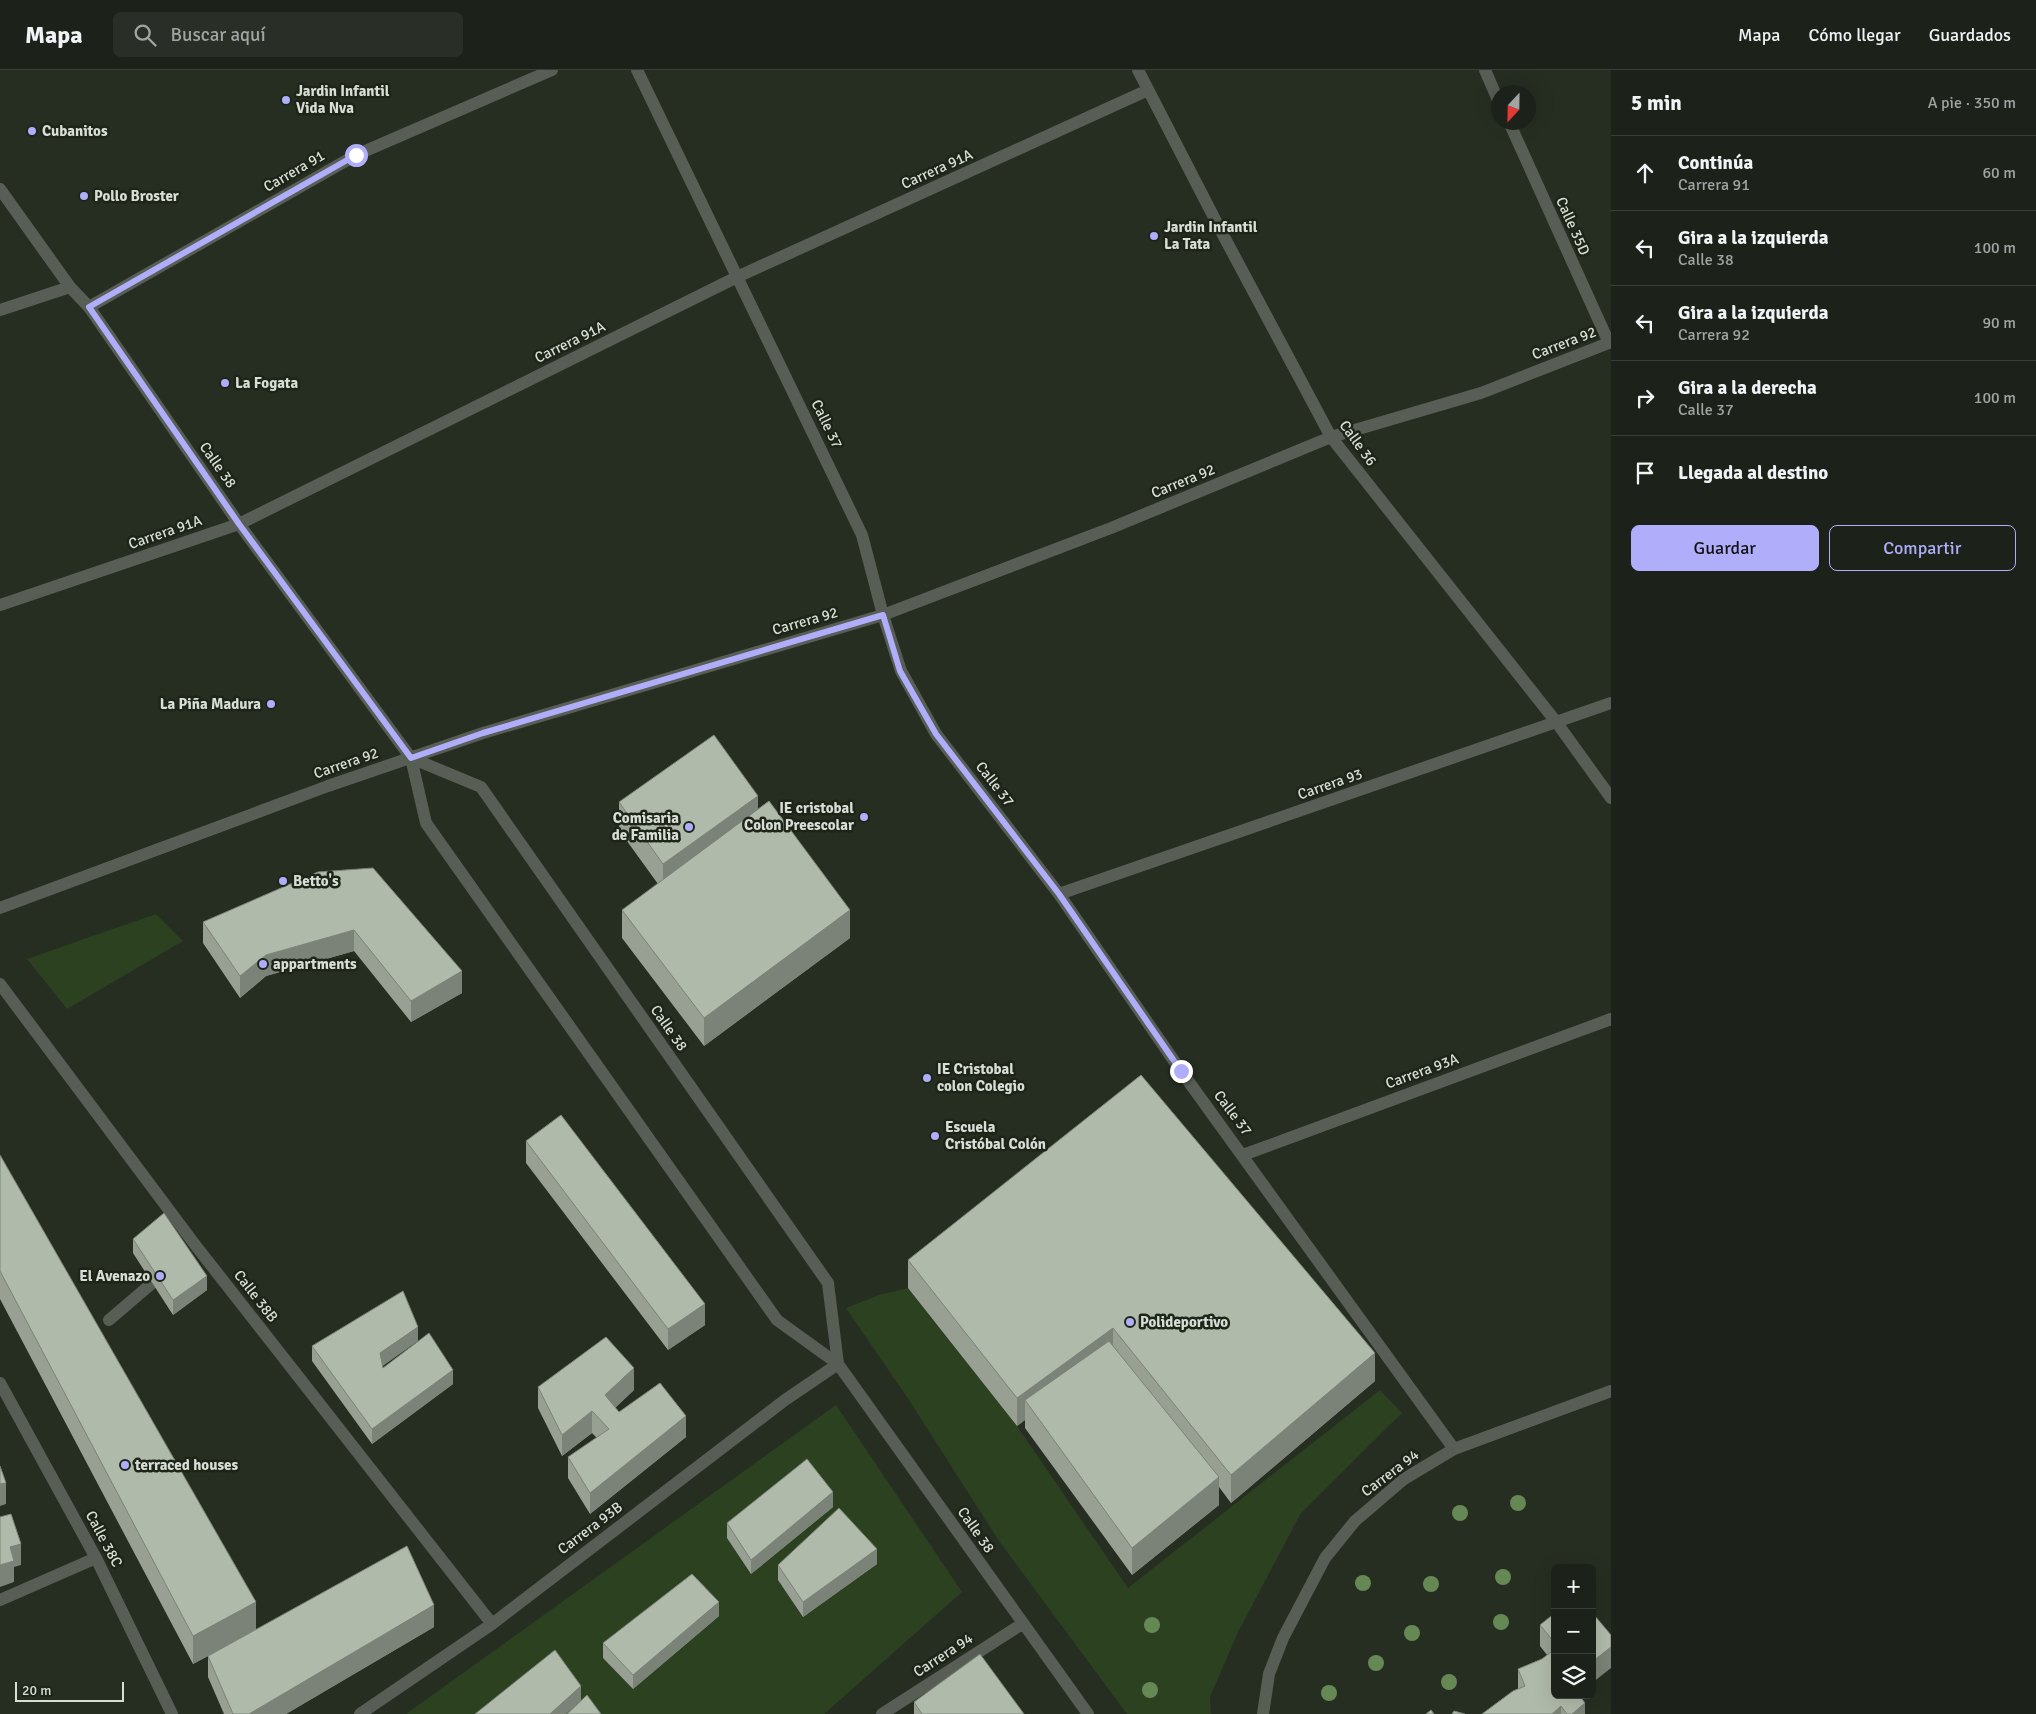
<!DOCTYPE html>
<html lang="es">
<head>
<meta charset="utf-8">
<style>
  body { margin:0; font-family:Signika,sans-serif; background:#292f27; color:#f1f3f6 }
  .controls { position:absolute; right:15px; bottom:15px; display:grid; overflow:hidden; border-radius:8px; box-shadow:0 5px 20px #0002 }
  .controls button { width:45px; height:45px; display:grid; place-items:center; padding:0; border:0; border-bottom:1px solid #3a3f39; background:#1c221a; color:#f1f3f6; font:25px sans-serif }
  .compass { position:absolute; left:1491px; top:15px; width:45px; height:45px; border-radius:50%; background:#1c221a; box-shadow:0 5px 20px #0002; rotate:202deg }
  .scale { position:absolute; left:15px; bottom:12px; width:109px; box-sizing:border-box; padding-left:5px; border:2px solid #d8ddd5; border-top:0; font-size:14px; line-height:18px; white-space:nowrap; color:#d8ddd5; -webkit-text-stroke:4px #1d2519; paint-order:stroke }
  .stop { position:absolute; width:15px; height:15px; margin:-11px; border:4px solid #b0aefa; border-radius:50%; background:#fff }
  .stop.end { background:#b0aefa; border-color:#fff; box-shadow:0 1px 5px #0008 }
  .list { margin:0; padding:0; list-style:none }
  h2 { display:flex; justify-content:space-between; align-items:center; height:65px; margin:0; padding:0 20px; font-size:21px }
  h2 small { font-size:16px; font-weight:400; color:#a0a4a2 }
  .list li { display:grid; grid-template-columns:32px 1fr auto; gap:15px; align-items:center; box-sizing:border-box; height:75px; padding:0 20px; border-top:1px solid #3a3f39 }
  .list b { display:block; font-size:19px; white-space:nowrap }
  .list p { margin:0; font-size:16px; white-space:nowrap; color:#a0a4a2 }
  .list em { font-size:16px; font-style:normal; color:#a0a4a2 }
  .actions { display:flex; gap:10px; padding:15px 20px }
  .actions a { flex:1; padding:11px 0; border:1px solid #b0aefa; border-radius:8px; text-align:center; font-size:18px; color:#b0aefa }
  .actions .main { background:#b0aefa; color:#111 }
  .icon { flex:none; width:28px; height:28px; fill:none; stroke:currentColor; stroke-width:2; stroke-linecap:round; stroke-linejoin:round }
  .map { position:relative; flex:none; width:1611px; height:1644px; overflow:hidden }
  header { display:flex; align-items:center; gap:30px; box-sizing:border-box; height:70px; padding:0 25px; background:#1c221a; border-bottom:1px solid #3a3f39 }
  header strong { font-size:24px }
  nav { display:flex; gap:28px; margin-inline-start:auto; font-size:18px }
  .search { width:350px; height:45px; background:#292f27; display:flex; align-items:center; gap:12px; box-sizing:border-box; padding:0 18px; border-radius:8px; color:#a0a4a2; font-size:19px }
  main { display:flex }
  aside { flex:1; background:#1c221a }
  .map>svg:first-child { display:block }
  .green { fill:#2c4120 }
  .lines { fill:none; stroke-linecap:round; stroke-linejoin:round }
  .minor { stroke:#585d56; stroke-width:12 }
  .tree { fill:#685 }
  .wall { fill:#97a093 }
  .shaded-wall { fill:#7b8278 }
  .building { fill:#b0baab; stroke:#7b8278 }
  .route { stroke:#b0aefa; stroke-width:6 }
  .poi-dot { fill:#b0aefa; stroke:#1d2519; stroke-width:2 }
  .labels { text-anchor:middle; stroke-width:5; stroke-linejoin:round; paint-order:stroke }
  .poi-label { font-size:15px; font-weight:bold; fill:#d8ddd5; stroke:#1d2519; text-anchor:start }
  .street-label { font-size:15px; fill:#d8ddd5; stroke:#1d2519 }
</style>
</head>
<body>
<header>
<strong>Mapa</strong>
<div class="search"><svg class="icon" aria-label="search" viewBox="0 0 24 24"><circle cx="10" cy="10" r="6"/><path d="M15 15l6 6"/></svg>Buscar aquí</div>
<nav><a>Mapa</a><a>Cómo llegar</a><a>Guardados</a></nav>
</header>
<main>
<div class="map">
<svg width="1611" height="1644" viewBox="0 0 1611 1644">
  <rect width="100%" height="100%" fill="#262e22"/>
  <!-- green -->
  <path class="green" d="M156,844L183,871L67,939L27,889Z
    M908,1218L1017,1356L1128,1518L1380,1320L1402,1343L1301,1443L1238,1562L1210,1627L1211,1644H1127L999,1471L909,1330L846,1238L879,1225Z
    M836,1335L962,1522L824,1644H406Z"/>
  <g class="lines">
    <!-- minor -->
    <path class="minor" d="M637,0L862,465L883,545L901,601L936,664L1059,824L1181,1001L1454,1379
      M1138,0L1221,161L1331,367L1557,653L1611,728
      M1485,0L1498,30
      M1509,52L1609,273
      M0,119L70,217L89,237L239,454L411,688L426,753L777,1250L838,1294L1088,1644
      M89,237L356,85L552,0
      M0,240L70,217
      M0,535L239,454L737,207L1148,20
      M411,688L481,717L828,1213L838,1294
      M1059,824L1611,633
      M0,838L328,716L483,663L883,545L1111,458L1331,367L1481,323L1611,272
      M0,914L196,1176L492,1554
      M1243,1085L1611,949
      M109,1250L164,1203
      M0,1313L96,1488L172,1644
      M0,1530L96,1488
      M360,1644L492,1554L785,1330L838,1294
      M882,1644L1022,1554
      M1263,1644L1269,1604L1283,1568L1325,1488L1355,1451L1404,1409L1454,1379L1611,1321"/>
  </g>
  <!-- trees -->
  <g class="tree">
    <circle cx="1518" cy="1433" r="8"/>
    <circle cx="1460" cy="1443" r="8"/>
    <circle cx="1503" cy="1507" r="8"/>
    <circle cx="1363" cy="1513" r="8"/>
    <circle cx="1431" cy="1514" r="8"/>
    <circle cx="1501" cy="1552" r="8"/>
    <circle cx="1152" cy="1555" r="8"/>
    <circle cx="1412" cy="1563" r="8"/>
    <circle cx="1376" cy="1593" r="8"/>
    <circle cx="1449" cy="1612" r="8"/>
    <circle cx="1150" cy="1620" r="8"/>
    <circle cx="1329" cy="1623" r="8"/>
  </g>
  <!-- wall -->
  <path class="wall" d="M619,732L758,739L850,868L704,976L622,868V840L658,814L619,760Z
    M318,802L462,923L411,952L354,881L266,906L240,928L203,873V852Z
    M526,1071L705,1255L668,1280L526,1093Z
    M0,1085L256,1560L434,1557L286,1644H224L208,1607V1586L193,1594L0,1229Z
    M133,1169L207,1220L173,1245L133,1183Z
    M908,1190L1375,1311L1231,1433L1219,1417V1435L1132,1505L1025,1358V1350L1017,1356L908,1218Z
    M312,1276L382,1296L383,1298L453,1314L372,1374L312,1291Z
    M538,1317L634,1320L615,1338L619,1342L686,1367L590,1444L568,1408V1387L597,1368L592,1363L562,1386L538,1338Z
    M833,1437L751,1504L727,1468V1453Z
    M877,1494L803,1547L778,1510V1495Z
    M1555,1543V1625L1585,1644H1482L1518,1619V1599L1542,1589L1547,1585L1540,1576V1555Z
    M719,1546L633,1619L603,1588V1573Z
    M914,1632L1024,1644H914Z"/>
  <!-- shaded-wall -->
  <path class="shaded-wall" d="M758,726V754L663,822V794Z
    M850,840V868L704,976V948Z
    M354,860V881L266,906L240,928V906L266,885Z
    M462,901V923L411,952V931Z
    M207,1206V1220L173,1245V1230Z
    M705,1234V1255L668,1280V1259Z
    M418,1257V1271L380,1298V1283Z
    M1113,1258V1286L1025,1330V1350L1017,1356V1328Z
    M1375,1283V1311L1231,1433V1405Z
    M634,1298V1320L605,1347V1325Z
    M453,1300V1314L372,1374V1359Z
    M592,1341V1363L562,1386V1365Z
    M686,1346V1367L590,1444V1423Z
    M1219,1407V1435L1132,1505V1478Z
    M6,1413V1434L0,1436V1414Z
    M833,1422V1437L751,1504V1490Z
    M21,1474V1495L14,1497V1512L0,1517V1495L10,1477Z
    M877,1479V1494L803,1547V1532Z
    M256,1532V1560L193,1594V1566Z
    M719,1532V1546L633,1619V1605Z
    M434,1535V1557L286,1644H249Z
    M1611,1577V1598L1592,1613V1592Z
    M581,1616V1631L566,1644H550Z
    M1585,1633V1644H1572Z
    M1561,1636V1644H1552Z"/>
  <!-- building -->
  <path class="building" d="M714,665L758,726L663,794L619,732Z
    M769,731L850,840L704,948L622,840Z
    M373,798L462,901L411,931L354,860L266,885L240,906L203,852L318,802Z
    M1141,1005L1375,1283L1231,1405L1113,1258L1017,1328L908,1190Z
    M561,1045L705,1234L668,1259L526,1071Z
    M0,1085L256,1532L193,1566L0,1201Z
    M164,1143L207,1206L173,1230L133,1169Z
    M403,1221L418,1257L380,1283L383,1298L429,1263L453,1300L372,1359L312,1276Z
    M606,1267L634,1298L605,1325L619,1342L660,1313L686,1346L590,1423L568,1387L609,1359L592,1341L562,1365L538,1317Z
    M1109,1271L1219,1407L1132,1478L1025,1330Z
    M807,1389L833,1422L751,1490L727,1453Z
    M0,1396L6,1413L0,1414Z
    M839,1438L877,1479L803,1532L778,1495Z
    M11,1444L21,1474L10,1477L14,1491L0,1495V1447Z
    M407,1476L434,1535L249,1644H233L208,1586Z
    M692,1504L719,1532L633,1605L603,1573Z
    M1555,1543V1573L1540,1555Z
    M1592,1546H1595L1611,1565V1577L1592,1592Z
    M1555,1579V1625H1579L1585,1633L1572,1644H1567L1561,1636L1552,1644H1482L1513,1621L1525,1616L1518,1599L1542,1589Z
    M555,1580L581,1616L550,1644H475Z
    M980,1584L1024,1644H922L914,1632Z
    M587,1625L601,1644H567Z
    M1431,1640L1434,1644H1426Z
    M1454,1641L1465,1644H1452Z"/>
  <g class="lines">
    <!-- route -->
    <path class="route" d="M356,85L89,237L239,454L411,688L483,663L883,545L900,601L936,664L1059,824L1181,1001"/>
  </g>
  <!-- markers -->
  <g class="poi-dot">
    <circle cx="286" cy="30" r="5"/>
    <circle cx="32" cy="61" r="5"/>
    <circle cx="84" cy="126" r="5"/>
    <circle cx="1154" cy="166" r="5"/>
    <circle cx="225" cy="313" r="5"/>
    <circle cx="271" cy="634" r="5"/>
    <circle cx="864" cy="747" r="5"/>
    <circle cx="689" cy="757" r="5"/>
    <circle cx="283" cy="811" r="5"/>
    <circle cx="263" cy="894" r="5"/>
    <circle cx="927" cy="1008" r="5"/>
    <circle cx="935" cy="1066" r="5"/>
    <circle cx="160" cy="1206" r="5"/>
    <circle cx="1130" cy="1252" r="5"/>
    <circle cx="125" cy="1395" r="5"/>
  </g>
  <g class="labels">
    <!-- poi labels -->
    <g class="poi-label">
      <text x="296" y="26">Jardin Infantil<tspan x="296" dy="17">Vida Nva</tspan></text>
      <text x="42" y="66">Cubanitos</text>
      <text x="94" y="131">Pollo Broster</text>
      <text x="1164" y="162">Jardin Infantil<tspan x="1164" dy="17">La Tata</tspan></text>
      <text x="235" y="318">La Fogata</text>
      <text x="261" y="639" text-anchor="end">La Piña Madura</text>
      <text x="854" y="743" text-anchor="end">IE cristobal<tspan x="854" dy="17">Colon Preescolar</tspan></text>
      <text x="679" y="753" text-anchor="end">Comisaria<tspan x="679" dy="17">de Familia</tspan></text>
      <text x="293" y="816">Betto's</text>
      <text x="273" y="899">appartments</text>
      <text x="937" y="1004">IE Cristobal<tspan x="937" dy="17">colon Colegio</tspan></text>
      <text x="945" y="1062">Escuela<tspan x="945" dy="17">Cristóbal Colón</tspan></text>
      <text x="150" y="1211" text-anchor="end">El Avenazo</text>
      <text x="1140" y="1257">Polideportivo</text>
      <text x="135" y="1400">terraced houses</text>
    </g>
    <!-- street labels -->
    <g class="street-label">
      <text transform="translate(937 99) rotate(-24)" y="5">Carrera 91A</text>
      <text transform="translate(294 101) rotate(-30)" y="5">Carrera 91</text>
      <text transform="translate(1573 156) rotate(66)" y="5">Calle 35D</text>
      <text transform="translate(570 272) rotate(-26)" y="5">Carrera 91A</text>
      <text transform="translate(1564 273) rotate(-21)" y="5">Carrera 92</text>
      <text transform="translate(827 354) rotate(64)" y="5">Calle 37</text>
      <text transform="translate(1358 373) rotate(54)" y="5">Calle 36</text>
      <text transform="translate(218 395) rotate(55)" y="5">Calle 38</text>
      <text transform="translate(1183 411) rotate(-22)" y="5">Carrera 92</text>
      <text transform="translate(165 462) rotate(-19)" y="5">Carrera 91A</text>
      <text transform="translate(805 551) rotate(-16)" y="5">Carrera 92</text>
      <text transform="translate(346 693) rotate(-19)" y="5">Carrera 92</text>
      <text transform="translate(995 714) rotate(52)" y="5">Calle 37</text>
      <text transform="translate(1330 714) rotate(-19)" y="5">Carrera 93</text>
      <text transform="translate(669 958) rotate(55)" y="5">Calle 38</text>
      <text transform="translate(1422 1001) rotate(-20)" y="5">Carrera 93A</text>
      <text transform="translate(1233 1043) rotate(53)" y="5">Calle 37</text>
      <text transform="translate(256 1226) rotate(52)" y="5">Calle 38B</text>
      <text transform="translate(1390 1403) rotate(-37)" y="5">Carrera 94</text>
      <text transform="translate(590 1458) rotate(-37)" y="5">Carrera 93B</text>
      <text transform="translate(976 1460) rotate(55)" y="5">Calle 38</text>
      <text transform="translate(104 1469) rotate(62)" y="5">Calle 38C</text>
      <text transform="translate(943 1585) rotate(-33)" y="5">Carrera 94</text>
    </g>
  </g>
</svg>
<div class="controls">
<button>+</button>
<button>−</button>
<button><svg class="icon" aria-label="layers" viewBox="0 0 24 24"><path d="M12 4l9 5-9 5-9-5zM3 14l9 5 9-5"/></svg></button>
</div>
<svg class="compass" viewBox="-18 -18 36 36"><path d="M0-13l5 13h-10z" fill="#e53935"/><path d="M0 13l5-13h-10z" fill="#a0a4a2"/></svg>
<div class="scale">20 m</div>
<div class="stop" style="left:356px;top:85px"></div>
<div class="stop end" style="left:1181px;top:1001px"></div>
</div>
<aside>
<h2>5 min<small>A pie · 350 m</small></h2>
<ul class="list">
<li><svg class="icon" aria-label="ahead" viewBox="0 0 24 24"><path d="M12 20V5M6 11l6-6 6 6"/></svg><div><b>Continúa</b><p>Carrera 91</p></div><em>60 m</em></li>
<li><svg class="icon" aria-label="left" viewBox="0 0 24 24"><path d="M17 20v-9H6M10 6l-5 5 5 5"/></svg><div><b>Gira a la izquierda</b><p>Calle 38</p></div><em>100 m</em></li>
<li><svg class="icon" aria-label="left" viewBox="0 0 24 24"><path d="M17 20v-9H6M10 6l-5 5 5 5"/></svg><div><b>Gira a la izquierda</b><p>Carrera 92</p></div><em>90 m</em></li>
<li><svg class="icon" aria-label="right" viewBox="0 0 24 24"><path d="M7 20v-9h11M14 6l5 5-5 5"/></svg><div><b>Gira a la derecha</b><p>Calle 37</p></div><em>100 m</em></li>
<li><svg class="icon" aria-label="arrive" viewBox="0 0 24 24"><path d="M6 21V4h12l-3 4 3 4H6"/></svg><div><b>Llegada al destino</b></div></li>
</ul>
<div class="actions"><a class="main">Guardar</a><a>Compartir</a></div>
</aside>
</main>
</body>
</html>
